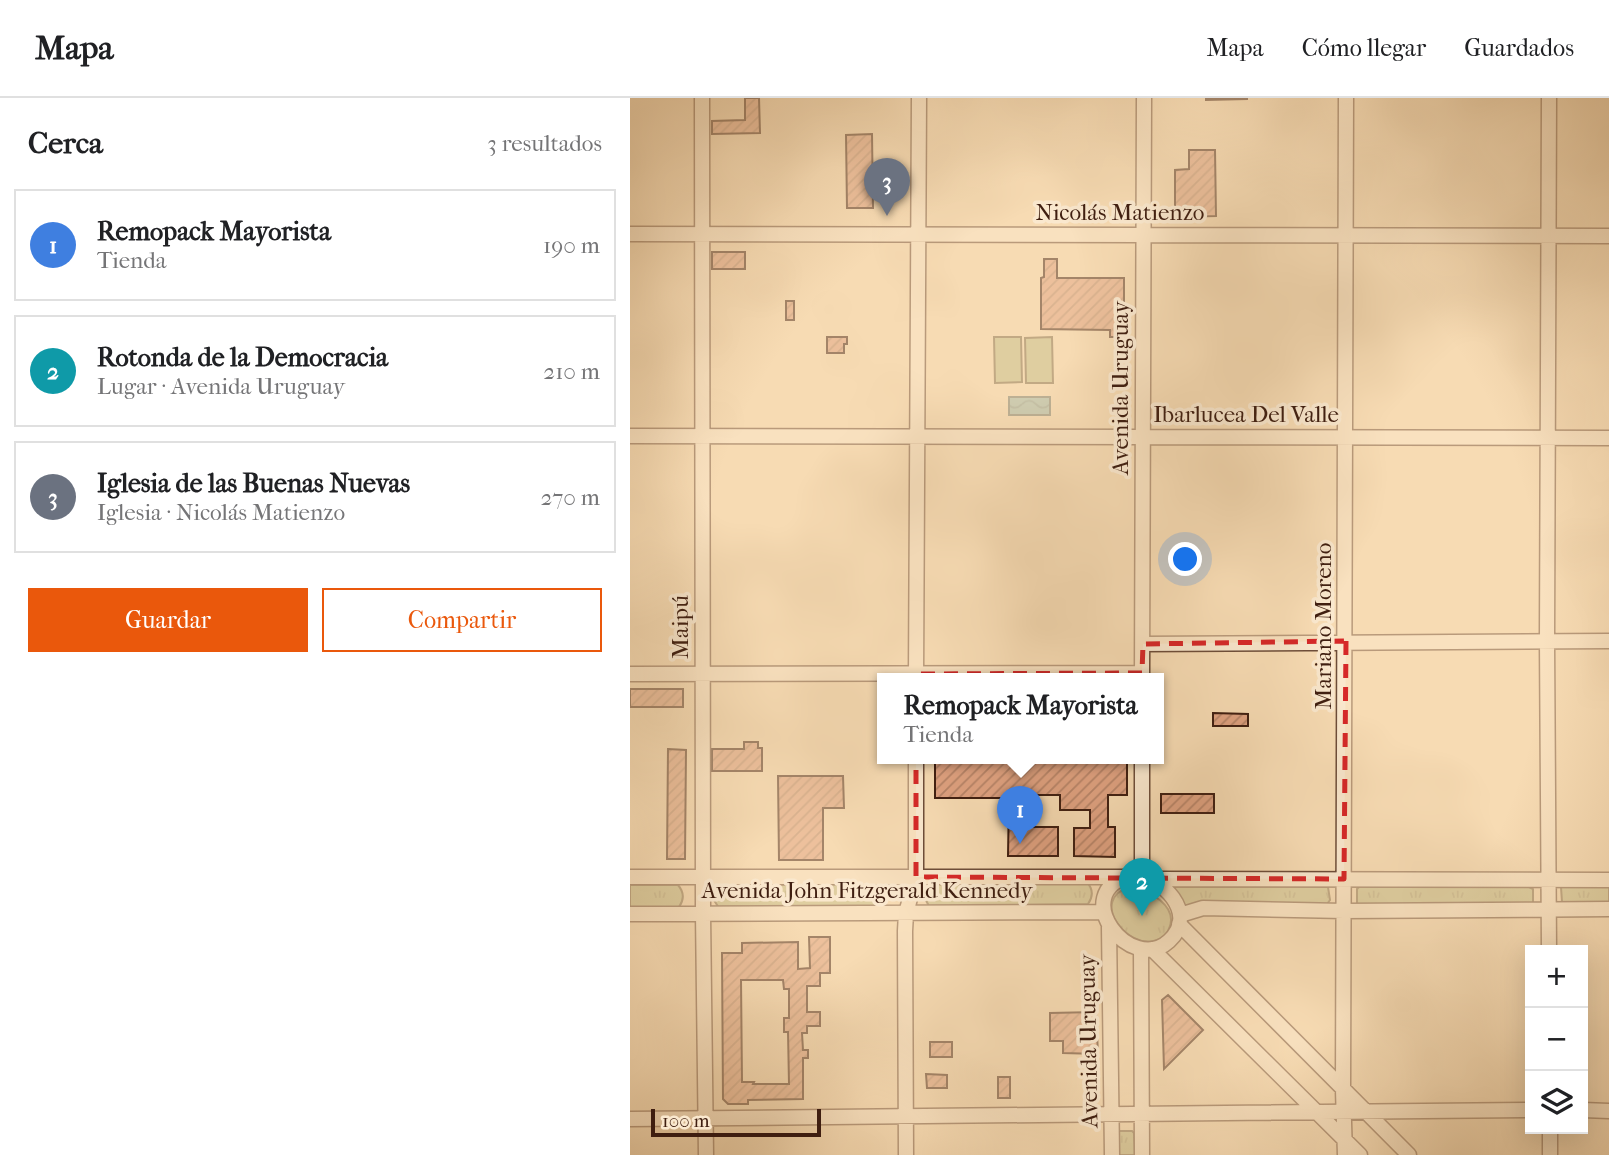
<!DOCTYPE html>
<html lang="es">
<head>
<meta charset="utf-8">
<style>
  body { margin:0; font-family:"IM FELL French Canon",serif; background:#f6f6f6; color:#202124 }
  .controls { position:absolute; right:21px; bottom:21px; display:grid; overflow:hidden; border-radius:0px; box-shadow:0 7px 28px #0002 }
  .controls button { width:63px; height:63px; display:grid; place-items:center; padding:0; border:0; border-bottom:2px solid #e0e0e0; background:#fff; color:#202124; font:35px sans-serif }
  .scale { position:absolute; left:21px; bottom:18px; width:170px; box-sizing:border-box; padding-left:7px; border:4px solid #3f1e10; border-top:0; font-size:19px; line-height:24px; white-space:nowrap; color:#3f1e10; -webkit-text-stroke:5px #fae8ce; paint-order:stroke }
  .you { position:absolute; left:556px; top:462px; width:24px; height:24px; margin:-18px; border:5px solid #fff; border-radius:50%; background:#1a73e8; box-shadow:0 0 0 10px #1a73e833 }
  .badge { display:grid; place-items:center; width:46px; height:46px; border-radius:50%; background:#ea580c; color:#fff; font-size:23px; font-weight:700 }
  .pin { position:absolute; translate:-50% -58px; filter:drop-shadow(0 2px 4px #0008) }
  .pin::after { content:''; position:absolute; top:37px; width:24px; height:21px; background:inherit; clip-path:polygon(0 0,100% 0,50% 100%) }
  .popup { position:absolute; left:247px; top:575px; width:287px; height:91px; box-sizing:border-box; display:grid; place-content:center; border-radius:0px; background:#fff; filter:drop-shadow(0 2px 5px #0005); font-size:23px; white-space:nowrap; color:#757577 }
  .popup b { font-size:26px; color:#202124 }
  .popup::after { content:''; position:absolute; left:50%; top:100%; margin-left:-14px; border:14px solid transparent; border-top-color:#fff }
  .list { margin:0; padding:0; list-style:none }
  h2 { display:flex; justify-content:space-between; align-items:center; height:91px; margin:0; padding:0 28px; font-size:30px }
  h2 small { font-size:23px; font-weight:400; color:#757577 }
  .list li { display:grid; grid-template-columns:46px 1fr auto; gap:21px; align-items:center; box-sizing:border-box; height:112px; margin:0 14px 14px; padding:0 14px; border:2px solid #e0e0e0; border-radius:0px }
  .list b { display:block; font-size:26px; white-space:nowrap }
  .list p { margin:0; font-size:23px; white-space:nowrap; color:#757577 }
  .list em { font-size:23px; font-style:normal; color:#757577 }
  .actions { display:flex; gap:14px; padding:21px 28px }
  .actions a { flex:1; padding:16px 0; border:2px solid #ea580c; border-radius:0px; text-align:center; font-size:24px; color:#ea580c }
  .actions .main { background:#ea580c; color:#fff }
  .icon { flex:none; width:38px; height:38px; fill:none; stroke:currentColor; stroke-width:2; stroke-linecap:round; stroke-linejoin:round }
  .map { position:relative; flex:none; width:979px; height:1057px; overflow:hidden }
  header { display:flex; align-items:center; gap:42px; box-sizing:border-box; height:98px; padding:0 35px; background:#fff; border-bottom:2px solid #e0e0e0 }
  header strong { font-size:33px }
  nav { display:flex; gap:38px; margin-inline-start:auto; font-size:24px }
  main { display:flex }
  aside { flex:1; background:#fff }
  .map>svg:first-child { display:block }
  .grass { fill:url(#grass-tufts); stroke:#806e4c; stroke-width:2 }
  .garden { fill:#c2be89; stroke:#806e4c; stroke-width:2 }
  .water { fill:url(#water-waves); stroke:#777c6f; stroke-width:2 }
  .building { fill:url(#building-hatch); stroke:#3f1e10; stroke-width:2; fill-rule:evenodd }
  .lines { fill:none; stroke-linecap:round; stroke-linejoin:round }
  .minor-casing { stroke:#6d4d39; stroke-width:17 }
  .minor { stroke:#fae8ce; stroke-width:14 }
  .marked { fill:none; stroke:#d62828; stroke-width:5; stroke-dasharray:14 9; stroke-linejoin:round }
  .labels { text-anchor:middle; stroke-width:7; stroke-linejoin:round; paint-order:stroke }
  .street-label { font-size:23px; fill:#3f1e10; stroke:#fae8ce }
</style>
</head>
<body>
<header>
<strong>Mapa</strong>
<nav><a>Mapa</a><a>Cómo llegar</a><a>Guardados</a></nav>
</header>
<main>
<aside>
<h2>Cerca<small>3 resultados</small></h2>
<ul class="list">
<li><span class="badge" style="background:#3f7fe0">1</span><div><b>Remopack Mayorista</b><p>Tienda</p></div><em>190 m</em></li>
<li><span class="badge" style="background:#0f9aa8">2</span><div><b>Rotonda de la Democracia</b><p>Lugar · Avenida Uruguay</p></div><em>210 m</em></li>
<li><span class="badge" style="background:#6b7280">3</span><div><b>Iglesia de las Buenas Nuevas</b><p>Iglesia · Nicolás Matienzo</p></div><em>270 m</em></li>
</ul>
<div class="actions"><a class="main">Guardar</a><a>Compartir</a></div>
</aside>
<div class="map">
<svg width="979" height="1057" viewBox="0 0 979 1057">
  <defs>
    <pattern id="grass-tufts" width="24" height="20" patternUnits="userSpaceOnUse" patternTransform="scale(1.75)"><rect width="24" height="20" fill="#c2be89"/><path d="M3 7l-1-3M5 7V3M7 7l1-3M15 17l-1-3M17 17v-4M19 17l1-3" fill="none" stroke="#a8a375"/></pattern>
    <pattern id="water-waves" width="16" height="10" patternUnits="userSpaceOnUse" patternTransform="scale(1.75)"><rect width="16" height="10" fill="#9dbbae"/><path d="M0 5q4-4 8 0t8 0" fill="none" stroke="#88a095"/></pattern>
    <pattern id="building-hatch" width="6" height="6" patternUnits="userSpaceOnUse" patternTransform="scale(1.75)"><rect width="6" height="6" fill="#dfa180"/><path d="M-1 1l2-2M0 6l6-6M5 7l2-2" fill="none" stroke="#b68367"/></pattern>
  </defs>
  <rect width="100%" height="100%" fill="#f7dbb3"/>
  <filter id="stains"><feTurbulence type="fractalNoise" baseFrequency=".00286" numOctaves="4"/><feColorMatrix values="0 0 0 0 .2 0 0 0 0 .09 0 0 0 0 .02 0 0 0 .5 -.17"/></filter>
  <radialGradient id="worn" r=".72"><stop offset=".6" stop-color="#630" stop-opacity="0"/><stop offset="1" stop-color="#630" stop-opacity=".3"/></radialGradient>
  <!-- grass -->
  <path class="grass" d="M457,784C463,791 463,799 458,806L299,808L293,797L295,789L299,785Z
    M246,786C253,793 253,800 247,808L89,810L82,799L84,791L89,787Z
    M0,787H48C54,794 54,802 49,809L0,810Z
    M935,787H979V806H936L932,804L931,789Z
    M730,788L899,789L903,791V805L899,807L731,808L727,805V791Z
    M500,789C519,792 549,808 539,831C537,837 533,840 527,842C497,853 458,801 500,789Z
    M544,789H698L700,802L697,806L554,807L543,793Z
    M490,1033H502L504,1035L505,1057H486V1036Z"/>
  <!-- garden -->
  <path class="garden" d="M364,239H391L392,284L365,285Z
    M422,239L423,285H396L395,240Z"/>
  <!-- water -->
  <path class="water" d="M379,299H420V317H379Z"/>
  <!-- building -->
  <path class="building" d="M115,0H129L130,35L82,36V23L115,22Z
    M576,0H617V1L576,2Z
    M242,36L243,110H217L216,37Z
    M559,52H585L586,118L545,119V72L559,71Z
    M82,154H115V171H82Z
    M414,161H427V180H494V228H498V239H480V232L411,231V180L414,179Z
    M156,203H164V222H156Z
    M197,239H217V246H214V255H197Z
    M0,591H53V609H0Z
    M583,615L618,616V628H583Z
    M114,644H128V650H132V673H82V651H114Z
    M38,651L56,652L55,761H37Z
    M305,660H497V697H478V729H485V759L444,758V730H460V712H430V697H403V729H428V758H378L379,700H305Z
    M148,678H213L214,710H193V762H149Z
    M531,696H584V715H531Z
    M179,839H200V875H190V888H177V914H190V928H177V935H172L173,952H178V960H173V1001L118,1002V1006H98L93,1001L92,855H112V845L168,844V871L180,870ZM111,882H153L154,891H159V920H154V934H158L159,986H123L124,984H112Z
    M538,897L573,932L534,971L532,902Z
    M466,914L468,956L433,955V943H420V915Z
    M300,944H322V959H300Z
    M296,976L317,977V990H297Z
    M368,979H380V1000H368Z"/>
  <g class="lines">
    <defs>
      <path id="minor" d="M72,0L73,816L76,1057
        M0,136L979,138
        M0,338L979,340
        M513,546L979,543
        M0,576L512,575
        M286,580L289,0
        M512,580L514,0
        M501,777C532,777 569,816 539,843C501,878 436,795 501,777Z
        M512,777V660
        M0,779H493
        M524,781L979,782
        M0,816L473,814
        M550,817L573,810L714,813L979,811
        M549,826L779,1057
        M479,829L482,1057
        M511,851L512,1057
        M522,851L730,1057
        M919,852L917,543L919,0
        M953,1012L979,1013
        M0,1021L900,1012
        M920,1031V1057
        M276,1057L275,833L276,815L286,779V660
        M715,1057L713,992L716,0"/>
    </defs>
    <!-- minor casing -->
    <use href="#minor" class="minor-casing"/>
    <!-- minor -->
    <use href="#minor" class="minor"/>
  </g>
  <!-- marked area -->
  <path d="M0 0H979V1057H0ZM716,543L714,781L286,779V576L512,575L513,546Z" fill="#f7dbb3" fill-opacity=".55" fill-rule="evenodd"/>
  <path class="marked" d="M716,543L714,781L286,779V576L512,575L513,546Z"/>
  <g class="labels">
    <!-- street labels -->
    <g class="street-label">
      <text x="490" y="122">Nicolás Matienzo</text>
      <text transform="translate(490 290) rotate(-90)" y="8">Avenida Uruguay</text>
      <text x="616" y="324">Ibarlucea Del Valle</text>
      <text transform="translate(693 528) rotate(-90)" y="8">Mariano Moreno</text>
      <text transform="translate(50 529) rotate(-90)" y="8">Maipú</text>
      <text x="237" y="800">Avenida John Fitzgerald Kennedy</text>
      <text transform="translate(458 943) rotate(-91)" y="8">Avenida Uruguay</text>
    </g>
  </g>
  <rect width="100%" height="100%" filter="url(#stains)"/>
  <rect width="100%" height="100%" fill="url(#worn)"/>
</svg>
<div class="controls">
<button>+</button>
<button>−</button>
<button><svg class="icon" aria-label="layers" viewBox="0 0 24 24"><path d="M12 4l9 5-9 5-9-5zM3 14l9 5 9-5"/></svg></button>
</div>
<div class="scale">100 m</div>
<div class="you"></div>
<div class="pin badge" style="left:390px;top:746px;background:#3f7fe0">1</div>
<div class="popup"><b>Remopack Mayorista</b>Tienda</div>
<div class="pin badge" style="left:512px;top:818px;background:#0f9aa8">2</div>
<div class="pin badge" style="left:257px;top:118px;background:#6b7280">3</div>
</div>
</main>
</body>
</html>
